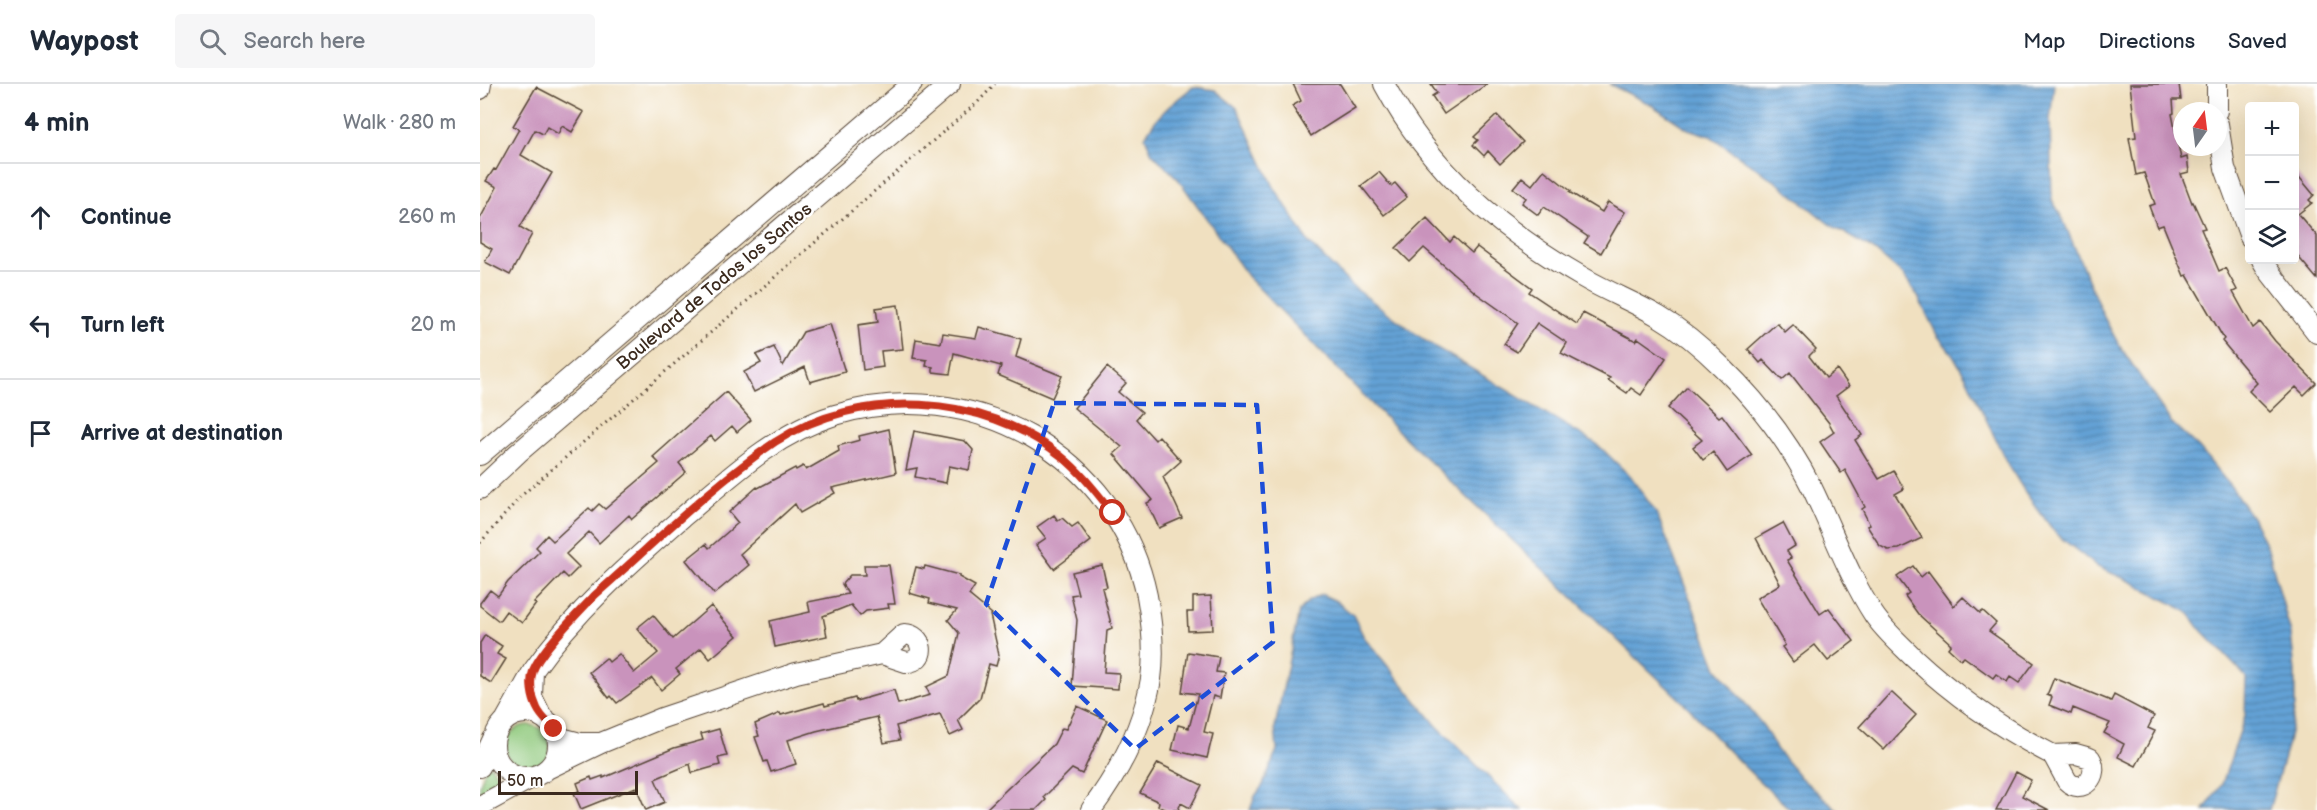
<!DOCTYPE html>
<html lang="en">
<head>
<meta charset="utf-8">
<style>
  body { margin:0; font-family:"Balsamiq Sans",sans-serif; background:#f6f6f7; color:#1f2937 }
  .controls { position:absolute; right:18px; top:18px; display:grid; overflow:hidden; border-radius:6px; box-shadow:0 6px 24px #0002 }
  .controls button { width:54px; height:54px; display:grid; place-items:center; padding:0; border:0; border-bottom:2px solid #e0e1e3; background:#fff; color:#1f2937; font:30px sans-serif }
  .compass { position:absolute; left:1693px; top:18px; width:54px; height:54px; border-radius:50%; background:#fff; box-shadow:0 6px 24px #0002; rotate:14deg }
  .scale { position:absolute; left:18px; bottom:15px; width:140px; box-sizing:border-box; padding-left:6px; border:3px solid #3b2a1e; border-top:0; font-size:16px; line-height:21px; white-space:nowrap; color:#3b2a1e; -webkit-text-stroke:4px #fff; paint-order:stroke }
  .stop { position:absolute; width:18px; height:18px; margin:-14px; border:4px solid #c8321e; border-radius:50%; background:#fff }
  .stop.end { background:#c8321e; border-color:#fff; box-shadow:0 2px 6px #0008 }
  .list { margin:0; padding:0; list-style:none }
  h2 { display:flex; justify-content:space-between; align-items:center; height:78px; margin:0; padding:0 24px; font-size:26px }
  h2 small { font-size:20px; font-weight:400; color:#747a83 }
  .list li { display:grid; grid-template-columns:39px 1fr auto; gap:18px; align-items:center; box-sizing:border-box; height:108px; padding:0 24px; border-top:2px solid #e0e1e3 }
  .list b { display:block; font-size:22px; white-space:nowrap }
  .list em { font-size:20px; font-style:normal; color:#747a83 }
  .icon { flex:none; width:33px; height:33px; fill:none; stroke:currentColor; stroke-width:2; stroke-linecap:round; stroke-linejoin:round }
  .map { position:relative; flex:none; width:1837px; height:726px; overflow:hidden }
  header { display:flex; align-items:center; gap:36px; box-sizing:border-box; height:84px; padding:0 30px; background:#fff; border-bottom:2px solid #e0e1e3 }
  header strong { font-size:28px }
  nav { display:flex; gap:33px; margin-inline-start:auto; font-size:21px }
  .search { width:420px; height:54px; background:#f6f6f7; display:flex; align-items:center; gap:15px; box-sizing:border-box; padding:0 21px; border-radius:6px; color:#747a83; font-size:22px }
  main { display:flex }
  aside { flex:1; background:#fff }
  .map>svg:first-child { display:block }
  .green { fill:#90c97d; stroke:#667a4e; stroke-width:1.5 }
  .water { fill:url(#water-rules); stroke:#4f667a; stroke-width:1.5 }
  .building { fill:#c993bc }
  .lines { fill:none; stroke-linecap:round; stroke-linejoin:round }
  .minor-casing { stroke:#564536; stroke-width:22 }
  .path { stroke:#564536; stroke-width:3; stroke-dasharray:1.5 4.5; stroke-linecap:butt }
  .minor { stroke:#fff; stroke-width:20 }
  .route { stroke:#c8321e; stroke-width:8 }
  .marked { fill:none; stroke:#1d4ed8; stroke-width:4.5; stroke-dasharray:12 8; stroke-linejoin:round }
  .labels { text-anchor:middle; stroke-width:5; stroke-linejoin:round; paint-order:stroke }
  .street-label { font-size:18px; fill:#3b2a1e; stroke:#fff }
</style>
</head>
<body>
<header>
<strong>Waypost</strong>
<div class="search"><svg class="icon" aria-label="search" viewBox="0 0 24 24"><circle cx="10" cy="10" r="6"/><path d="M15 15l6 6"/></svg>Search here</div>
<nav><a>Map</a><a>Directions</a><a>Saved</a></nav>
</header>
<main>
<aside>
<h2>4 min<small>Walk · 280 m</small></h2>
<ul class="list">
<li><svg class="icon" aria-label="ahead" viewBox="0 0 24 24"><path d="M12 20V5M6 11l6-6 6 6"/></svg><div><b>Continue</b></div><em>260 m</em></li>
<li><svg class="icon" aria-label="left" viewBox="0 0 24 24"><path d="M17 20v-9H6M10 6l-5 5 5 5"/></svg><div><b>Turn left</b></div><em>20 m</em></li>
<li><svg class="icon" aria-label="arrive" viewBox="0 0 24 24"><path d="M6 21V4h12l-3 4 3 4H6"/></svg><div><b>Arrive at destination</b></div></li>
</ul>
</aside>
<div class="map">
<svg width="1837" height="726" viewBox="0 0 1837 726">
  <defs>
    <pattern id="water-rules" width="6" height="5" patternUnits="userSpaceOnUse" patternTransform="scale(1.5)"><rect width="6" height="5" fill="#63a2d6"/><path d="M0 2.5h6" fill="none" stroke="#5384ad"/></pattern>
  </defs>
  <rect width="100%" height="100%" fill="#fff"/>
  <filter id="ink" filterUnits="userSpaceOnUse"><feTurbulence type="fractalNoise" baseFrequency=".0167" numOctaves="2"/><feDisplacementMap in="SourceGraphic" scale="12" xChannelSelector="R" yChannelSelector="G"/><feConvolveMatrix kernelMatrix="1 2 1 2 8 2 1 2 1" color-interpolation-filters="sRGB"/></filter>
  <filter id="wash" filterUnits="userSpaceOnUse"><feTurbulence type="fractalNoise" baseFrequency=".008" numOctaves="4" result="noise"/><feDisplacementMap in="SourceGraphic" scale="24" xChannelSelector="R" yChannelSelector="G"/><feGaussianBlur stdDeviation="1.35" result="paint"/><feColorMatrix in="noise" values="0 0 0 0 0 0 0 0 0 0 0 0 0 0 0 0 0 1.4 0 .05"/><feComposite in="paint" operator="in"/></filter>
  <g filter="url(#wash)">
    <rect width="100%" height="100%" fill="#f0e0c0"/>
    <!-- green -->
    <path class="green" d="M26 663a22 22 0 1 1 44 0a22 22 0 1 1-44 0Z
      M11,682L18,692L29,699L0,718V701L6,683Z"/>
    <!-- water -->
    <path class="water" d="M1129,0H1574L1570,36L1572,116L1581,131L1623,231L1639,261L1691,338L1719,364L1752,404L1773,435L1789,468L1811,550L1815,587V622L1808,659L1789,726H1724L1742,700L1760,647L1765,632L1766,593L1721,546L1708,528L1652,498L1618,483L1576,450L1545,408L1526,377L1486,293L1473,271L1457,251L1437,211L1423,191L1394,166L1349,140L1302,102L1230,52L1208,45L1170,20Z
      M713,3L735,6L757,24L794,103L829,159L872,202L947,258L1117,360L1152,394L1177,430L1237,584L1284,643L1297,666L1321,694L1358,726H1311C1275,694 1240,660 1209,624L927,356L770,195L698,95L672,69L665,53C676,31 694,18 713,3Z
      M841,510L856,517L873,531L884,553L957,642L1042,726H770L775,712L783,701L797,666L795,643L819,527L829,517Z"/>
    <g id="blocks">
      <!-- building -->
      <path class="building" d="M813,0H860L875,24L831,52L812,22L821,17Z
        M951,0H1007L964,30L952,12L957,9Z
        M1650,0H1699L1701,16H1693L1694,29L1692,30L1701,75L1707,73L1709,88L1701,90L1712,119L1713,118L1725,144L1721,145L1739,187L1745,184L1757,206L1753,208L1773,244L1780,238L1795,257L1836,299L1824,311L1816,303L1790,328L1769,307L1777,299L1742,257L1744,255L1707,191L1704,192L1683,141L1677,143L1669,122L1675,120L1664,89L1656,91L1649,54L1656,53Z
        M56,3L104,28L92,48L82,42L78,50L67,43L63,50L55,46L41,71L72,89L40,143L52,150L30,191L5,178L12,165L0,158V135L17,103L6,97L14,85L16,86L39,45L33,42Z
        M1017,31L1043,58L1020,80L1008,67L1004,72L993,61L998,56L994,53Z
        M1064,86L1091,107L1089,108L1122,128L1128,118L1145,128L1121,169L1104,159L1108,153L1064,123L1058,131L1042,119L1046,114L1033,104L1042,93L1052,101Z
        M899,88L911,102L915,99L927,113L904,131L881,102Z
        M1815,88L1834,111L1829,116L1832,119L1818,130L1837,152V195L1815,169Z
        M947,134L970,158L974,153L992,169L997,163L1052,204L1049,208L1097,240L1103,229L1156,257L1158,254L1186,274L1161,311L1151,304L1147,309L1128,296L1130,294L1081,269L1087,259L1057,239L1037,268L1024,260L1038,239L996,209L944,164L930,178L916,164Z
        M418,221L423,265L401,267L403,283L383,286L378,241L398,238L396,224Z
        M1297,239L1305,248L1313,241L1336,265L1329,272L1346,294L1357,285L1369,302L1356,312L1382,351L1375,356L1399,395L1414,387L1424,405L1415,410L1442,454L1419,465L1408,466L1400,462L1387,442L1390,441L1382,425L1385,423L1365,386L1361,389L1340,358L1354,348L1349,339L1310,289L1302,296L1283,276L1280,279L1268,265Z
        M350,240L365,288L330,298L325,283L274,308L264,288L281,279L276,271L294,263L303,282L323,248Z
        M499,243L541,255L536,273L582,292L572,314L518,291L521,282L474,269L470,290L453,288V283L446,282L447,276L433,274L436,255L461,259L463,249L496,254Z
        M627,283L646,299L638,308L662,328L656,335L675,356L679,352L701,377L683,393L702,434L679,444L667,419L673,416L634,370L642,363L594,324Z
        M1207,303L1239,333L1242,331L1272,371L1247,388L1233,368L1223,376L1213,363L1222,356L1188,324Z
        M246,308L271,336L257,348L252,342L235,357L231,352L199,379L206,388L152,435L149,431L119,459L109,448L86,470L99,483L88,494L83,489L54,519L56,520L42,539L26,527L19,537L0,522V519L10,506L18,512L28,498L60,467L56,463L67,451L73,457L109,424L112,427L119,420L125,425L179,379L173,373Z
        M409,345L416,389L352,404L355,409L320,429L315,420L260,470L269,481L234,510L206,476L226,460L229,464L258,439L249,428L277,403L278,404L315,384L316,386L323,382L326,386L359,367L358,362L380,356L379,352Z
        M434,347L485,357L493,366L489,386L469,382L466,399L435,393L437,384L426,386Z
        M574,431L578,437L582,434L592,443L598,439L611,457L574,485L556,461L566,454L557,443Z
        M1303,439L1315,462L1307,467L1311,474L1307,476L1340,530L1349,524L1374,557L1348,577L1335,561L1313,578L1302,563L1305,561L1277,514L1300,500L1276,454Z
        M384,481H409L415,520H408L409,524L386,527L380,532L371,521L343,532L347,552L295,563L290,537L330,528L328,518L368,510L362,500L370,491H385Z
        M622,481L627,503L622,504L632,544L627,546L624,588L639,589L638,605L592,602L597,536L591,511L598,510L592,488Z
        M445,482L479,491V493L495,502L489,511L512,530L510,531L519,571L516,582L509,580L500,614L478,636L483,646L470,652L460,630L416,642L420,656L404,659L397,633L336,647L308,656L316,680L291,688L287,677L284,678L275,653L279,652L275,640L300,629L301,631L344,619L345,622L375,614L376,617L414,606L418,620L450,611L446,603L469,592L479,549L468,536L477,526L449,519L450,515L429,509L436,483L444,485Z
        M1433,482L1441,493L1448,487L1474,522L1483,513L1500,529L1503,527L1516,539L1509,547L1554,579L1539,599L1530,593L1527,598L1516,590L1513,594L1484,573L1481,576L1468,564L1471,560L1438,530L1425,512L1429,509L1417,493Z
        M731,512L733,546L708,547L707,528H713V513Z
        M231,522L257,552L230,575L221,564L196,585L200,590L181,606L172,594L137,619L131,612L129,614L109,588L126,574L129,578L139,570L154,589L178,569L157,544L173,531L193,555Z
        M5,551L22,562L17,570L26,575L11,599L0,592V559Z
        M708,568L739,573L736,588L744,589L740,614L733,612L724,648L733,650L727,674L692,666L698,641L709,644L718,610L702,608Z
        M1574,594L1631,617L1634,611L1674,632L1668,644L1675,647L1656,682L1638,673L1644,660L1624,649L1630,639L1593,624L1591,630L1569,621L1572,613L1567,611Z
        M1411,608L1436,631L1404,666L1379,643Z
        M597,622L627,636L602,690L592,685L564,713L566,716L556,726H505L574,660L582,644L586,645Z
        M239,645L247,672L238,674L240,681L212,689L210,680L175,695L185,718L166,726L156,703L101,725L94,709L100,707L97,699L111,693L112,696L123,692V694L194,664L223,656L221,650Z
        M678,679L722,701L710,724L701,719L698,726H687L678,722L679,718L660,709Z
        M1536,688L1551,696L1542,712L1569,726H1516Z"/>
    </g>
  </g>
  <g filter="url(#ink)">
    <use href="#blocks" fill-opacity="0" stroke="#564536" stroke-width="1.5"/>
    <g class="lines">
      <defs>
        <path id="minor" d="M904,0C951,88 1019,145 1104,194C1128,208 1154,218 1178,232C1202,246 1223,264 1242,283C1279,319 1309,358 1332,404C1353,447 1368,491 1394,531C1405,547 1420,560 1434,574C1476,613 1522,645 1573,671
          M1737,0V27
          M0,5L1,0
          M1738,40L1745,84L1770,153
          M1782,176L1788,186L1837,249
          M0,371L432,0
          M0,405L38,369L470,0
          M424,550C444,550 448,578 426,578L402,570Z
          M53,587C96,526 149,480 205,431C251,392 296,349 355,331C492,289 638,371 667,512C672,539 675,567 671,595C663,643 640,687 611,726
          M14 661a32 32 0 1 1 64 0a32 32 0 1 1-64 0Z
          M26,635L53,587L52,613L62,633
          M121,659L182,634L316,589L402,570
          M1596,670L1610,674C1621,691 1602,712 1587,697L1573,671Z
          M0,683L13,655
          M69,684L121,659H100L77,653
          M0,722L53,693"/>
      </defs>
      <!-- minor casing -->
      <use href="#minor" class="minor-casing"/>
      <!-- path -->
      <path class="path" d="M0,459L41,412L498,18L515,0"/>
      <!-- minor -->
      <use href="#minor" class="minor"/>
    </g>
  </g>
  <g class="lines" filter="url(#ink)">
    <!-- route -->
    <path class="route" d="M74,645C68,638 61,633 57,624C52,614 49,598 53,587C59,568 100,527 115,511C172,461 232,401 295,358C380,303 503,309 581,372C601,388 617,409 633,429"/>
  </g>
  <!-- marked area -->
  <path class="marked" d="M574,319L777,321L793,558L655,665L506,520Z"/>
  <g class="labels">
    <!-- street labels -->
    <g class="street-label">
      <text transform="translate(234 202) rotate(-40)" y="6">Boulevard de Todos los Santos</text>
    </g>
  </g>
</svg>
<div class="controls">
<button>+</button>
<button>−</button>
<button><svg class="icon" aria-label="layers" viewBox="0 0 24 24"><path d="M12 4l9 5-9 5-9-5zM3 14l9 5 9-5"/></svg></button>
</div>
<svg class="compass" viewBox="-18 -18 36 36"><path d="M0-13l5 13h-10z" fill="#e53935"/><path d="M0 13l5-13h-10z" fill="#747a83"/></svg>
<div class="scale">50 m</div>
<div class="stop" style="left:633px;top:429px"></div>
<div class="stop end" style="left:74px;top:645px"></div>
</div>
</main>
</body>
</html>
